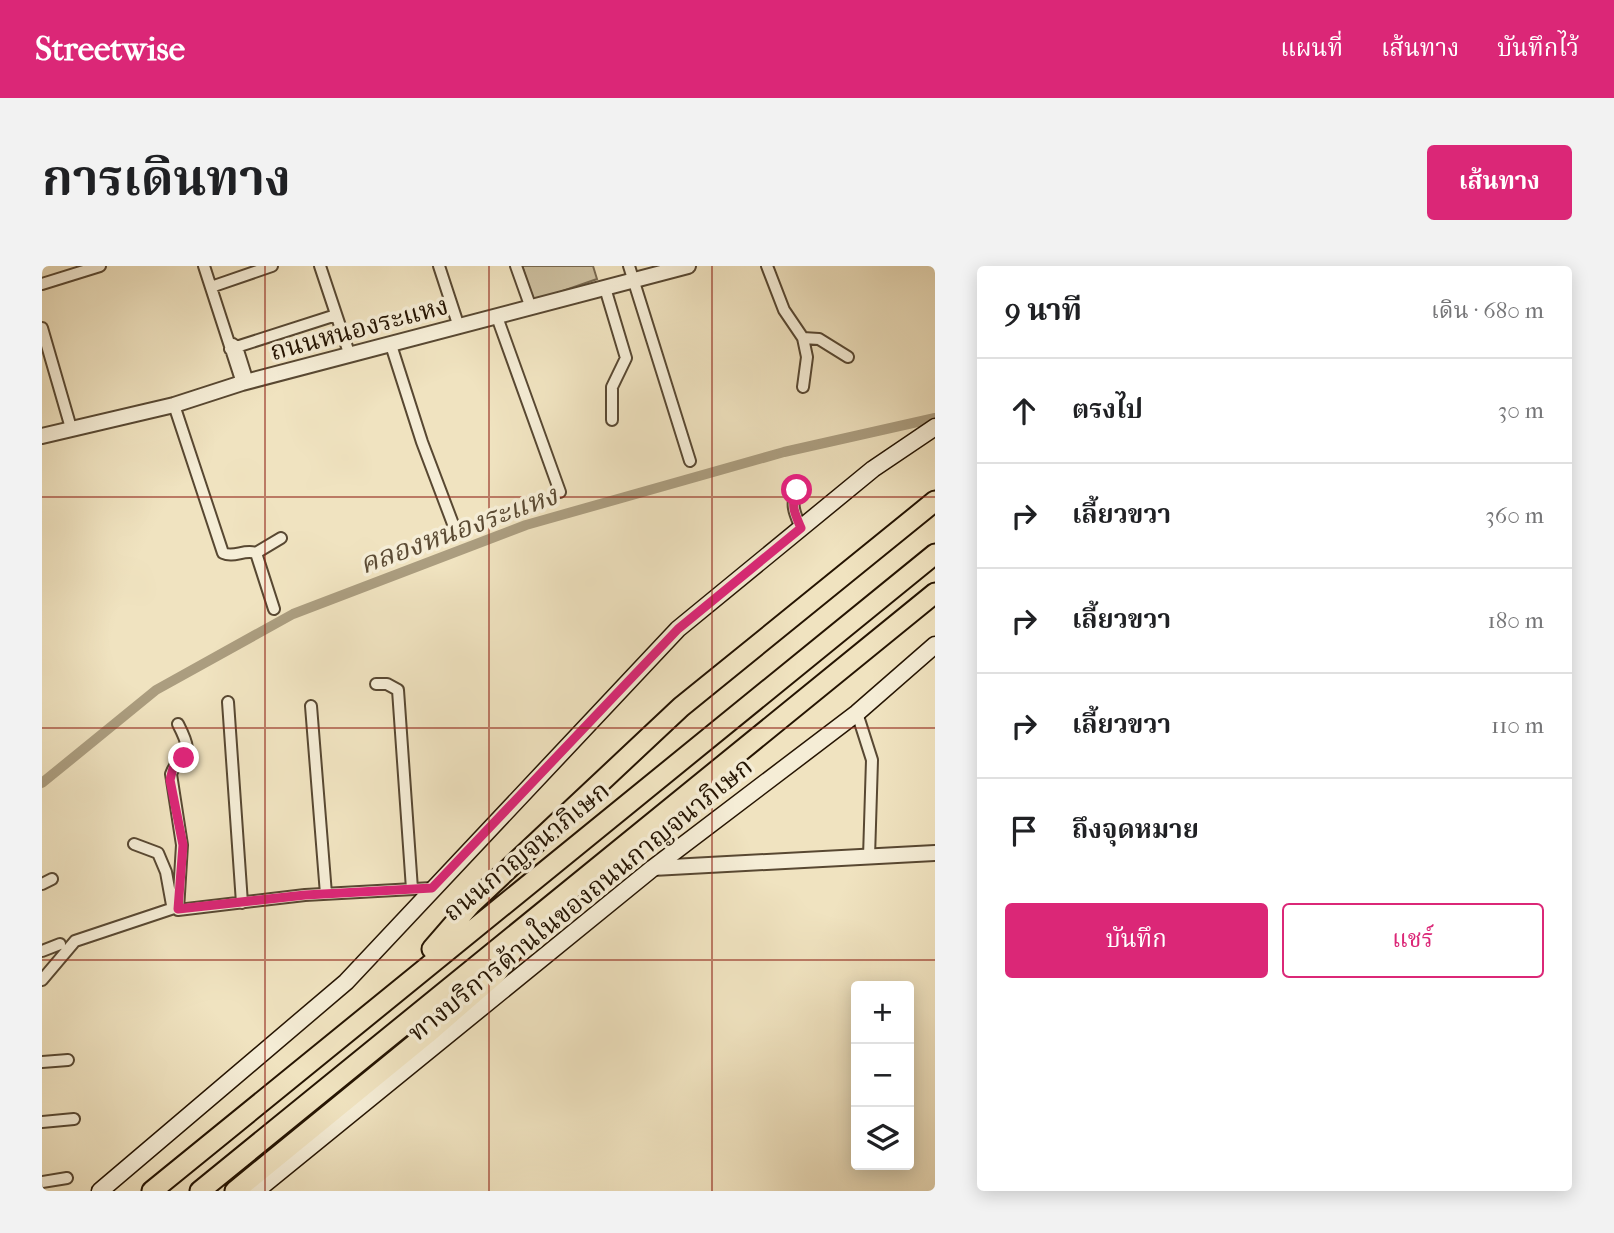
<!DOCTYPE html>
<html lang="th">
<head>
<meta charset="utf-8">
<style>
  body { margin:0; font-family:"IM FELL French Canon","Noto Serif Thai",serif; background:#f2f2f2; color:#202124 }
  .controls { position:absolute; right:21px; bottom:21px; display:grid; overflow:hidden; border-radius:7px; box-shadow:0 4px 18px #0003 }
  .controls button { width:63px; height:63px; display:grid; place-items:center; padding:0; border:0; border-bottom:2px solid #e0e0e0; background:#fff; color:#202124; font:35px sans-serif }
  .stop { position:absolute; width:21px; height:21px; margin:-16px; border:5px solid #db2777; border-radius:50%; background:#fff }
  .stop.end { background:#db2777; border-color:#fff; box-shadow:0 2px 7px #0008 }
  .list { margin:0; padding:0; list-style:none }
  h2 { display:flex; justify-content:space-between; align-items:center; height:91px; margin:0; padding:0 28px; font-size:30px }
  h2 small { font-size:23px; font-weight:400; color:#757577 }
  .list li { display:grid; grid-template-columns:46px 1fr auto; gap:21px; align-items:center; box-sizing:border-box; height:105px; padding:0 28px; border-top:2px solid #e0e0e0 }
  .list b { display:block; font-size:26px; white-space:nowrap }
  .list em { font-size:23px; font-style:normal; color:#757577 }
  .actions { display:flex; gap:14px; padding:21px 28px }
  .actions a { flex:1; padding:16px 0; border:2px solid #db2777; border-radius:7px; text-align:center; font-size:24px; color:#db2777 }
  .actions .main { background:#db2777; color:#fff }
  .icon { flex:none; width:38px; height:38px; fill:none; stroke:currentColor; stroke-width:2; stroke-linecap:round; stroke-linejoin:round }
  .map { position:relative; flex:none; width:893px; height:925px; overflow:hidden; border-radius:7px }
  header { display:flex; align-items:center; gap:42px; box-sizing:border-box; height:98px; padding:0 35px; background:#db2777; color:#fff }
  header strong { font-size:33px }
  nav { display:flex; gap:38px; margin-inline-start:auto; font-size:24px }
  .intro { display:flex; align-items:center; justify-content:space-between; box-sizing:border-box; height:168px; padding:0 42px }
  h1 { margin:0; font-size:49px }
  .button { padding:18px 32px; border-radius:7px; background:#db2777; color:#fff; font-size:24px; font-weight:700 }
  main { display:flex; gap:42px; padding:0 42px }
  aside { flex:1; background:#fff; border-radius:7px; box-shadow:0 4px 18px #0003 }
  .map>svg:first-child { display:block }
  .green { fill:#cdc0a0; stroke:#796a51; stroke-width:2 }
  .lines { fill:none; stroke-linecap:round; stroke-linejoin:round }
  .canal { stroke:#ab9d7f; stroke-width:10 }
  .minor-casing { stroke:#584832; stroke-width:14 }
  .tertiary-casing { stroke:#584832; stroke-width:18 }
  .secondary-casing { stroke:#251402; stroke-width:19 }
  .motorway-casing { stroke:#251402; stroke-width:23 }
  .minor { stroke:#f5edd6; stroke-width:10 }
  .tertiary { stroke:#f5edd6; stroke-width:14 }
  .secondary { stroke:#f5edd6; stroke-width:16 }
  .motorway { stroke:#f0e3c0; stroke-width:19 }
  .route { stroke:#db2777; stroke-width:9 }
  .grid { fill:none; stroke:#8f2418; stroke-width:2; stroke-opacity:0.55 }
  .labels { text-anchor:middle; stroke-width:7; stroke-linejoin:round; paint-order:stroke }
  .street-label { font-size:26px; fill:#251402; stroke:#f5edd6 }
  .water-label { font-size:28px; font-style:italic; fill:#5b4b34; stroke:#f5edd6 }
</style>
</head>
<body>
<header>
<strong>Streetwise</strong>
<nav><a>แผนที่</a><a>เส้นทาง</a><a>บันทึกไว้</a></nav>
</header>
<div class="intro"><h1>การเดินทาง</h1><a class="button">เส้นทาง</a></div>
<main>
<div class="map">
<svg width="893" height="925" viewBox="0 0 893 925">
  <rect width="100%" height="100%" fill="#f0e3c0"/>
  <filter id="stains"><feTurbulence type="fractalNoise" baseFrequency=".00286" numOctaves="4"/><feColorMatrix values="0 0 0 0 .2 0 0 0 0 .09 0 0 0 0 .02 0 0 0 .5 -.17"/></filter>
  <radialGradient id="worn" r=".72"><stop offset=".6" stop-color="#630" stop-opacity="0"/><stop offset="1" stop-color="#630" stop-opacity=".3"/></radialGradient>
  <!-- green -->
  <path class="green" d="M480,0H551L555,13L492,35Z"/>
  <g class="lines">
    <!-- canal -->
    <path class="canal" d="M0,517L114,424L251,348L484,259L742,186L893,152"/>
    <defs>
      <path id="minor" d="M162,0L200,117
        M278,0L308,90
        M397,0L417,61
        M474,0L489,42
        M587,0L648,195
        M725,0L742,44L761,72L765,91L761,121
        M0,18L58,0
        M169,21L230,0
        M563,22L584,92L570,121V154
        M455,51L518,226
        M0,62L29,162
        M761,72L777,73L806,91
        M191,78L195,81L206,116
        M349,79L380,176L411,258L410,268
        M188,83L294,49
        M132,139L181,287C192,292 202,283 214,287L232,343
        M755,224C748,239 753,248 759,262
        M214,287L239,272
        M334,418H345L356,424L370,623
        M186,436L200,637
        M269,440L284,628
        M815,447L830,494L827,591
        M136,458C155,495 139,482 129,508L140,579L136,644L263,629L390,622
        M92,578L116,587L124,606L130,639L136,644
        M0,618L10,613
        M0,685L18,678
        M0,714L33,675L132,642
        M0,796L26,794
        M0,856L32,853
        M0,916L25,912"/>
      <path id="tertiary" d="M0,170L132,139L200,117L646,0
        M611,602L893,587"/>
      <path id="secondary" d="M58,925L304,716L636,363L831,203L893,161
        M214,925L611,602L815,447L893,379"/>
      <path id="motorway" d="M390,683L429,638L639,441L893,235
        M110,925L893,288
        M158,925L893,327
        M193,925L385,768L454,708L488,662"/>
    </defs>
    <!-- minor casing -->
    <use href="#minor" class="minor-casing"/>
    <!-- tertiary casing -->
    <use href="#tertiary" class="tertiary-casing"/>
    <!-- secondary casing -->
    <use href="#secondary" class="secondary-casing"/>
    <!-- motorway casing -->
    <use href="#motorway" class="motorway-casing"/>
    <!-- minor -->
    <use href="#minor" class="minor"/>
    <!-- tertiary -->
    <use href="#tertiary" class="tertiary"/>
    <!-- secondary -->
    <use href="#secondary" class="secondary"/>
    <!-- motorway -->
    <use href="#motorway" class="motorway"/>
  </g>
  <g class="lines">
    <!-- route -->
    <path class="route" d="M142,492L131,502L128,514L141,579L136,643L263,629L390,622L636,363L759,262C753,248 748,239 755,224"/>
  </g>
  <!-- grid -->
  <path class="grid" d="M223,0V925M447,0V925M670,0V925M0,231H893M0,462H893M0,694H893"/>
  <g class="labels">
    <!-- street labels -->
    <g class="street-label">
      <text transform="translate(317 62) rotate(-15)" y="9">ถนนหนองระแหง</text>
      <text transform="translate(484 585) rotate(-39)" y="9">ถนนกาญจนาภิเษก</text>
      <text transform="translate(538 633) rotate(-39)" y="9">ทางบริการด้านในของถนนกาญจนาภิเษก</text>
    </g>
    <!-- water labels -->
    <g class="water-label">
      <text transform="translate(416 263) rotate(-20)" y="10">คลองหนองระแหง</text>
    </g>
  </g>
  <rect width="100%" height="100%" filter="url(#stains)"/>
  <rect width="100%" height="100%" fill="url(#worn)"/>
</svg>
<div class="controls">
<button>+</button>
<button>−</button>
<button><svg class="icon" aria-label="layers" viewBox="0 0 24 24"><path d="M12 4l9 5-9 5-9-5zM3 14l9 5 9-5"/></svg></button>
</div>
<div class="stop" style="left:755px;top:224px"></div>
<div class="stop end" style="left:142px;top:492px"></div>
</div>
<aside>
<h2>9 นาที<small>เดิน · 680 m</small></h2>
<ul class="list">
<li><svg class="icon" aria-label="ahead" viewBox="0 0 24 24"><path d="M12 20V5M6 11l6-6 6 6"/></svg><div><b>ตรงไป</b></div><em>30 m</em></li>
<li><svg class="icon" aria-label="right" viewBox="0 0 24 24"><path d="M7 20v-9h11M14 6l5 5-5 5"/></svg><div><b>เลี้ยวขวา</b></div><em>360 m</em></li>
<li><svg class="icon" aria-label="right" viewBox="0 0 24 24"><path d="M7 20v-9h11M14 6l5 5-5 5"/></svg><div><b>เลี้ยวขวา</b></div><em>180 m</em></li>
<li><svg class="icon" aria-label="right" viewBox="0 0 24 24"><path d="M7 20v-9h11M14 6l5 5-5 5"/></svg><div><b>เลี้ยวขวา</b></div><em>110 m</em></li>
<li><svg class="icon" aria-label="arrive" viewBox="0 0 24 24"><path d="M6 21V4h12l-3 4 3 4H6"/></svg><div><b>ถึงจุดหมาย</b></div></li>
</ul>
<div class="actions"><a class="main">บันทึก</a><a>แชร์</a></div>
</aside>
</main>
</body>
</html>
